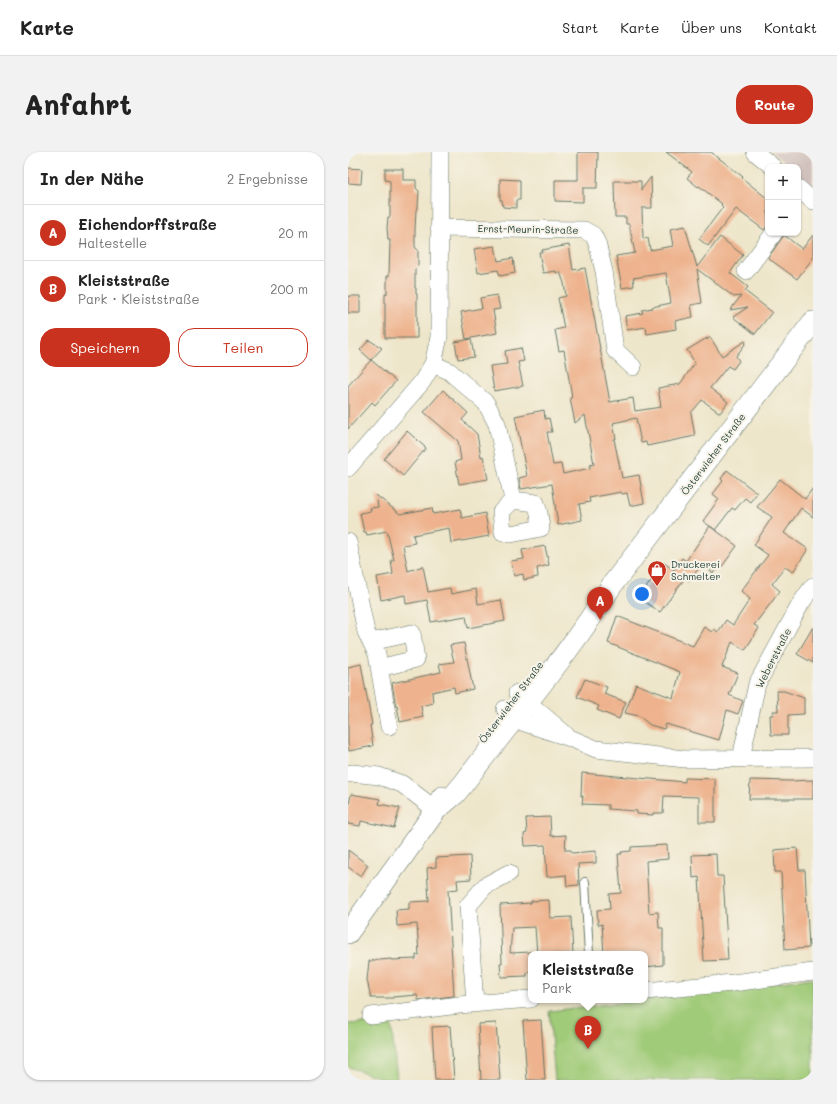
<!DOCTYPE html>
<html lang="de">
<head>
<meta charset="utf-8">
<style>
  body { margin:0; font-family:Mali,sans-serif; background:#f2f2f2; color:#222 }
  .controls { position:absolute; right:12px; top:12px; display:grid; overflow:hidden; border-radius:8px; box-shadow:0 1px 3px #0004 }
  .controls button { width:36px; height:36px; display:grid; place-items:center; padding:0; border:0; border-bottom:1px solid #e0e0e0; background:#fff; color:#222; font:20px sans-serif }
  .you { position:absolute; left:294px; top:442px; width:14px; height:14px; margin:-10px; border:3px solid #fff; border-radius:50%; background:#1a73e8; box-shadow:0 0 0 6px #1a73e833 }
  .badge { display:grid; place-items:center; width:26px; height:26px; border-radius:50%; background:#c8321e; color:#fff; font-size:13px; font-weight:700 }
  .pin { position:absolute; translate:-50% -33px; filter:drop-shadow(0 1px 2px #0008) }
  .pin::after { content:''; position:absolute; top:21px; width:14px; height:12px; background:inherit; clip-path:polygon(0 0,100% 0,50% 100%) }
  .popup { position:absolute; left:180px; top:799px; width:120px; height:52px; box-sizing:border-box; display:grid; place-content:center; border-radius:8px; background:#fff; filter:drop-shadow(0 1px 3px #0005); font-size:13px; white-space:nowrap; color:#767676 }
  .popup b { font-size:15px; color:#222 }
  .popup::after { content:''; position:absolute; left:50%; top:100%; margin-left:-8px; border:8px solid transparent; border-top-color:#fff }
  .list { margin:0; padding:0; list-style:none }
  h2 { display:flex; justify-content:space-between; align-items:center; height:52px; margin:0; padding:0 16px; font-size:17px }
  h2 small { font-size:13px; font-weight:400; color:#767676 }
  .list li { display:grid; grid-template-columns:26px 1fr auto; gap:12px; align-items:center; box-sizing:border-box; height:56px; padding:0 16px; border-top:1px solid #e0e0e0 }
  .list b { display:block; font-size:15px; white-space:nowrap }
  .list p { margin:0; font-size:13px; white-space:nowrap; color:#767676 }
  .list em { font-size:13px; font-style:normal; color:#767676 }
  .actions { display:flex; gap:8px; padding:12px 16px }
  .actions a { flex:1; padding:9px 0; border:1px solid #c8321e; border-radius:16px; text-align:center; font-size:14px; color:#c8321e }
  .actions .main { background:#c8321e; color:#fff }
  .map { position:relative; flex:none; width:465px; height:928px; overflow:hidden; border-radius:16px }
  header { display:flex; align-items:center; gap:24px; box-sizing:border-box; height:56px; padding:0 20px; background:#fff; border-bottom:1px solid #e0e0e0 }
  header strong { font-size:19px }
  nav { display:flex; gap:22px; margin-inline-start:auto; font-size:14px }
  .intro { display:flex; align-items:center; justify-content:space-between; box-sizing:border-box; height:96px; padding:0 24px }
  h1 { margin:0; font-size:28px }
  .button { padding:10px 18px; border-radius:16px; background:#c8321e; color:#fff; font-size:14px; font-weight:700 }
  main { display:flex; gap:24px; padding:0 24px }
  aside { flex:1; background:#fff; border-radius:16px; box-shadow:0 1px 3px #0004 }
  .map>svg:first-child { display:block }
  .industrial { fill:#d0c0bc }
  .green { fill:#a0cb78; stroke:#608456 }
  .building { fill:#eeb38e }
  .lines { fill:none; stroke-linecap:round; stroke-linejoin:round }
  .service-casing { stroke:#677868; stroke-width:10 }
  .minor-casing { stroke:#677868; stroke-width:18 }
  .tertiary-casing { stroke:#677868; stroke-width:22 }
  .service { stroke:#fff; stroke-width:8 }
  .minor { stroke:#fff; stroke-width:17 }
  .tertiary { stroke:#fff; stroke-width:21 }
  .labels { text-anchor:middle; stroke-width:4; stroke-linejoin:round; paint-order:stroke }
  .street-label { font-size:10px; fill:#1f3d34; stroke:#f7f3e8 }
  .poi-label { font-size:10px; fill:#1f3d34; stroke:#f7f3e8; text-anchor:start }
</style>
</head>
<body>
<header>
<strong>Karte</strong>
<nav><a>Start</a><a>Karte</a><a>Über uns</a><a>Kontakt</a></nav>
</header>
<div class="intro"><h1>Anfahrt</h1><a class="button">Route</a></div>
<main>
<aside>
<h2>In der Nähe<small>2 Ergebnisse</small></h2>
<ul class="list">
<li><span class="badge">A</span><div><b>Eichendorffstraße</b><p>Haltestelle</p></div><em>20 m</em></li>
<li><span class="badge">B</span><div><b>Kleiststraße</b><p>Park · Kleiststraße</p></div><em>200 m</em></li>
</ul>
<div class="actions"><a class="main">Speichern</a><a>Teilen</a></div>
</aside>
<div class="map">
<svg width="465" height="928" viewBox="0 0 465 928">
  <rect width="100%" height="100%" fill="#f7f3e8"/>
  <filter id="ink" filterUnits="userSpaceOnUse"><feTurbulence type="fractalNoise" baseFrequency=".025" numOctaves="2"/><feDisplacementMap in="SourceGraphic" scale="8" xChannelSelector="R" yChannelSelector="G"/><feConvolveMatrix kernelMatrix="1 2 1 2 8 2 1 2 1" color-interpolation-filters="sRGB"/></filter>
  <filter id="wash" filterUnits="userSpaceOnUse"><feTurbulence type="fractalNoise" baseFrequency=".012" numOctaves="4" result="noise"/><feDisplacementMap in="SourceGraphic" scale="16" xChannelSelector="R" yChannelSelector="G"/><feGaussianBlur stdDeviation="0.9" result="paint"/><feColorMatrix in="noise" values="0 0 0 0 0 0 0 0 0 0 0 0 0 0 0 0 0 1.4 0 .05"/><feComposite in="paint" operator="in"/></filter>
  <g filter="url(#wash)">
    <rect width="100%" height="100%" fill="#eee6ca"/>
    <!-- industrial -->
    <path class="industrial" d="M424,0H465V36L450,22V15H441Z"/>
    <!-- green -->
    <path class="green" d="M465,826V928H207L201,859L297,848Z
      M43,869L49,928H39L0,915V872Z"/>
    <g id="blocks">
      <!-- building -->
      <path class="building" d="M230,0H250L249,36H235V50L207,49V28H230Z
        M318,0H363L395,25L394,26L420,47V73L416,78L388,57L360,94L351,87L375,55L373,53L374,52L351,34L350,35L339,26L344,20Z
        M0,16L14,17L13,32L0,31Z
        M37,17H55V28H68V36L71,39L70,55L68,58L67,77V95L70,98V114L67,117V136H68V142H69V186H37V142H39V124H41L42,88H40L39,76L40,65H42V29L37,28Z
        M303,25L304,56H294L295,87L300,86L302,98L325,94L322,77L337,74L349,115L372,85L395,103L382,121L400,135L397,139L424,160L407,182L385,165L400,155L382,158L393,144L386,145L349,117L354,151L343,153L345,165L327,169L328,177L299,182L298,175L279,178L277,164L295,161L294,158L304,156V155L323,151L318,121L285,126L286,134L274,136L268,104L287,101L281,72H278V65H267L266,29H293V38Z
        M152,27L172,28V48H168V56L155,55L154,48H152Z
        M436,83L454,97L465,83V106L449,127L420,106Z
        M221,93L225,118L237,116L262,250L285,246L287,259L313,255L310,236L332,232L347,211L339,198L359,186V188L362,185L374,204L397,189L398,191L388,204L391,209L385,217L380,214L362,236L380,250L372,261L354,248L343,261L347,284L299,294L298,290L293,291L288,266L265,271L268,287H266L274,326L291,323L296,351L282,354L279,341L274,342L273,340L241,346L242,350L231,352L234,368L210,373L204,332L173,337L171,326L179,324L167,264L196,258L197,267L201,266L204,280H199L205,313L213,312L215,322L242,316V313L246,312L237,263L227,271L222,246L224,245L216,198L211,199L207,178L216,176L210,146L218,144L216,131L212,120L208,121V119L195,121L191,100H195L194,98Z
        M147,94L150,109L165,106L167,121L152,124L150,118L130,121L126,97Z
        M149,143L152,157L145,158L149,181L118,187L113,160L134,156L132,146Z
        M0,144H12V161H0Z
        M123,187L126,205L110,207L107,190Z
        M21,188L34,196L23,208L12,198Z
        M173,196L176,209L170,210L175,234L146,239L142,214L159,212L157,199Z
        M23,208L48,229L27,253L24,250L0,277V234Z
        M95,238L120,261L114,268L129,282L133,305L135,304L140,327L111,332L107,310L113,308L110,289L76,260Z
        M59,279L78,296L55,324L36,307Z
        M379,318L409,341L402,350L397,346L387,358L384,356L367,378L355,369L371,347L365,342L375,329L373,327Z
        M432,327L457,347L465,336V365L453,356L436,381L460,397L445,420L437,415L424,432L432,439L406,473L411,476L397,498L384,490L374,515L390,521L381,543L395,549L390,562L379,558L371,588L318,572L316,577L302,573L291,564L277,561L288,532L325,546L332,520L260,491L269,464L345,494L356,475L364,480L366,477L370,480L378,468L385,473L402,447L393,439L420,403L406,393L424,365L409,355Z
        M28,343L52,362L84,356L85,362L112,357L114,366L137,361L141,384L103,391L101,376L65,383L67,391L55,393L60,419L75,414L80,440L102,436L103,442L128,437L130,452L153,448L157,469L120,476L118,464L83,470L79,448L58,452L57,443L33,448L29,425L45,422L43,408H46L39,379L19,383L18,380H16L12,361L23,359L22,356L30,355Z
        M362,374L389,394L372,417L370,415L365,421L354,412L341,429L337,426L312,460L294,448L300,439L297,437L316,411L326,418L334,406L338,409Z
        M197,394L201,413L189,416L190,425L176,428L175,422L166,424L163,409L176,407L174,398Z
        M465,475V511L449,502Z
        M116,491L125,537L107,541L106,535L84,540L85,551L73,554L75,565L52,570L49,554L48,555L44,531L93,520L91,512L106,510L102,493Z
        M13,512L24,573H22L25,594L1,599L0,591V515Z
        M237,527L259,535L256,542L278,550L271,567L249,558L251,554L229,545Z
        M429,539H436L456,546V562L440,563V583H423L422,563H425V559H430Z
        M234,621L337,630V626L367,627V670H351V645L316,644L315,661H305V663L289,662V659L260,657V653L234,652L235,644H233Z
        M402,628L443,629L465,628V647H401Z
        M3,642L32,647L31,652L52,656L46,676L13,669L12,674L0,672V658Z
        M202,665L203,684L218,683L217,698H223L224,701L248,699V711L230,712L231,733L219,734L218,723L199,725L197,693L177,694L176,682L179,681L178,666Z
        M319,693L320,707L298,709L301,761L310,760L311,776H315V813L297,815V802H256L254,772L250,773L249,758L262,757L261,742L273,741L270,702H274L273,700L283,699V695Z
        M449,696L451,718H457L461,796L437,798L433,720H427L426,698Z
        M0,698L20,713L13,724L0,715Z
        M368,702L369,724H375L380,808L356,809L351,725L345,726L344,703Z
        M122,704L123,727L109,728L110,737L100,738L106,844L70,848L69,843L45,845V846H23L19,828L21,809L43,807V808L68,807V803H71L69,772L49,774L48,758L61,757V750L81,749L79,716L88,715V706Z
        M201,748L202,766L223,765L225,802H189L187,775L164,776L162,801L183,800V820H179V824L153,825L152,811H154L152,753L183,751V749Z
        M193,868L197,928H179L175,869Z
        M148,871L152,928H133L130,872Z
        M102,874L106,928H87L84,875Z"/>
    </g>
  </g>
  <g filter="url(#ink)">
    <use href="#blocks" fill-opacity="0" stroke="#677868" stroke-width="1"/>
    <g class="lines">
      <defs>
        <path id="service" d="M237,730L241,802"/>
        <path id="minor" d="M407,0L425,15
          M450,36L465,49
          M91,76L236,78L245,83L249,91L256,119L267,198L285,215
          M398,119L426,81
          M85,212L101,219L138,251L149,272L165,348L153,360L155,380L163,382L193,376L191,361L188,351L165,348
          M0,316L74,230L85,212L91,185L92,0
          M0,390L18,480L29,502L41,574
          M23,490L64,481L68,507L31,516
          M169,541L217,582
          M157,557L174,570L222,586L248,597L337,607L465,606
          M393,606L409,532L453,451L465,434
          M0,622L4,621L31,624L54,632L88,658
          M297,839L385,831L465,820
          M127,851L120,754L137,734L161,721
          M23,864L111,853L183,847"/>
        <path id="tertiary" d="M88,658L107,642L116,631C165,566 221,503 264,433L465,170
          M0,781L88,658L94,645"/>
      </defs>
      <!-- service casing -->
      <use href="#service" class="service-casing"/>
      <!-- minor casing -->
      <use href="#minor" class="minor-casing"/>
      <!-- tertiary casing -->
      <use href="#tertiary" class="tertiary-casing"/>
      <!-- service -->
      <use href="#service" class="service"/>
      <!-- minor -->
      <use href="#minor" class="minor"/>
      <!-- tertiary -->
      <use href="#tertiary" class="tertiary"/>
    </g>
  </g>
  <!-- icons -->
  <defs>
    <symbol id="shop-pin" viewBox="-11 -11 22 30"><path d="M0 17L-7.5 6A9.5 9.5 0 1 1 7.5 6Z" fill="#c8321e" stroke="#f7f3e8"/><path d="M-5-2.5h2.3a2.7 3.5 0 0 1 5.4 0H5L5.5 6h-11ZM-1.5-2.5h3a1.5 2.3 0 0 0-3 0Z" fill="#fff"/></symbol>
  </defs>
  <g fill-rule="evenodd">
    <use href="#shop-pin" x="298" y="407" width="22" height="30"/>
  </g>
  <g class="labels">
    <!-- street labels -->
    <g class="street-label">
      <text transform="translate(180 77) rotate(1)" y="4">Ernst-Meurin-Straße</text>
      <text transform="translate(365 302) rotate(-53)" y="4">Österwieher Straße</text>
      <text transform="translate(425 506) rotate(-63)" y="4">Weberstraße</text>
      <text transform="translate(163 550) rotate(-53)" y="4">Österwieher Straße</text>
    </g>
    <!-- poi labels -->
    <g class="poi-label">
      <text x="323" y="416">Druckerei<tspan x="323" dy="12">Schmelter</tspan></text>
    </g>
  </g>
</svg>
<div class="controls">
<button>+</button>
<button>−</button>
</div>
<div class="you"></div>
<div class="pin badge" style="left:252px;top:468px">A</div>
<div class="pin badge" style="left:240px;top:897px">B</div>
<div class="popup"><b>Kleiststraße</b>Park</div>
</div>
</main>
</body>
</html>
